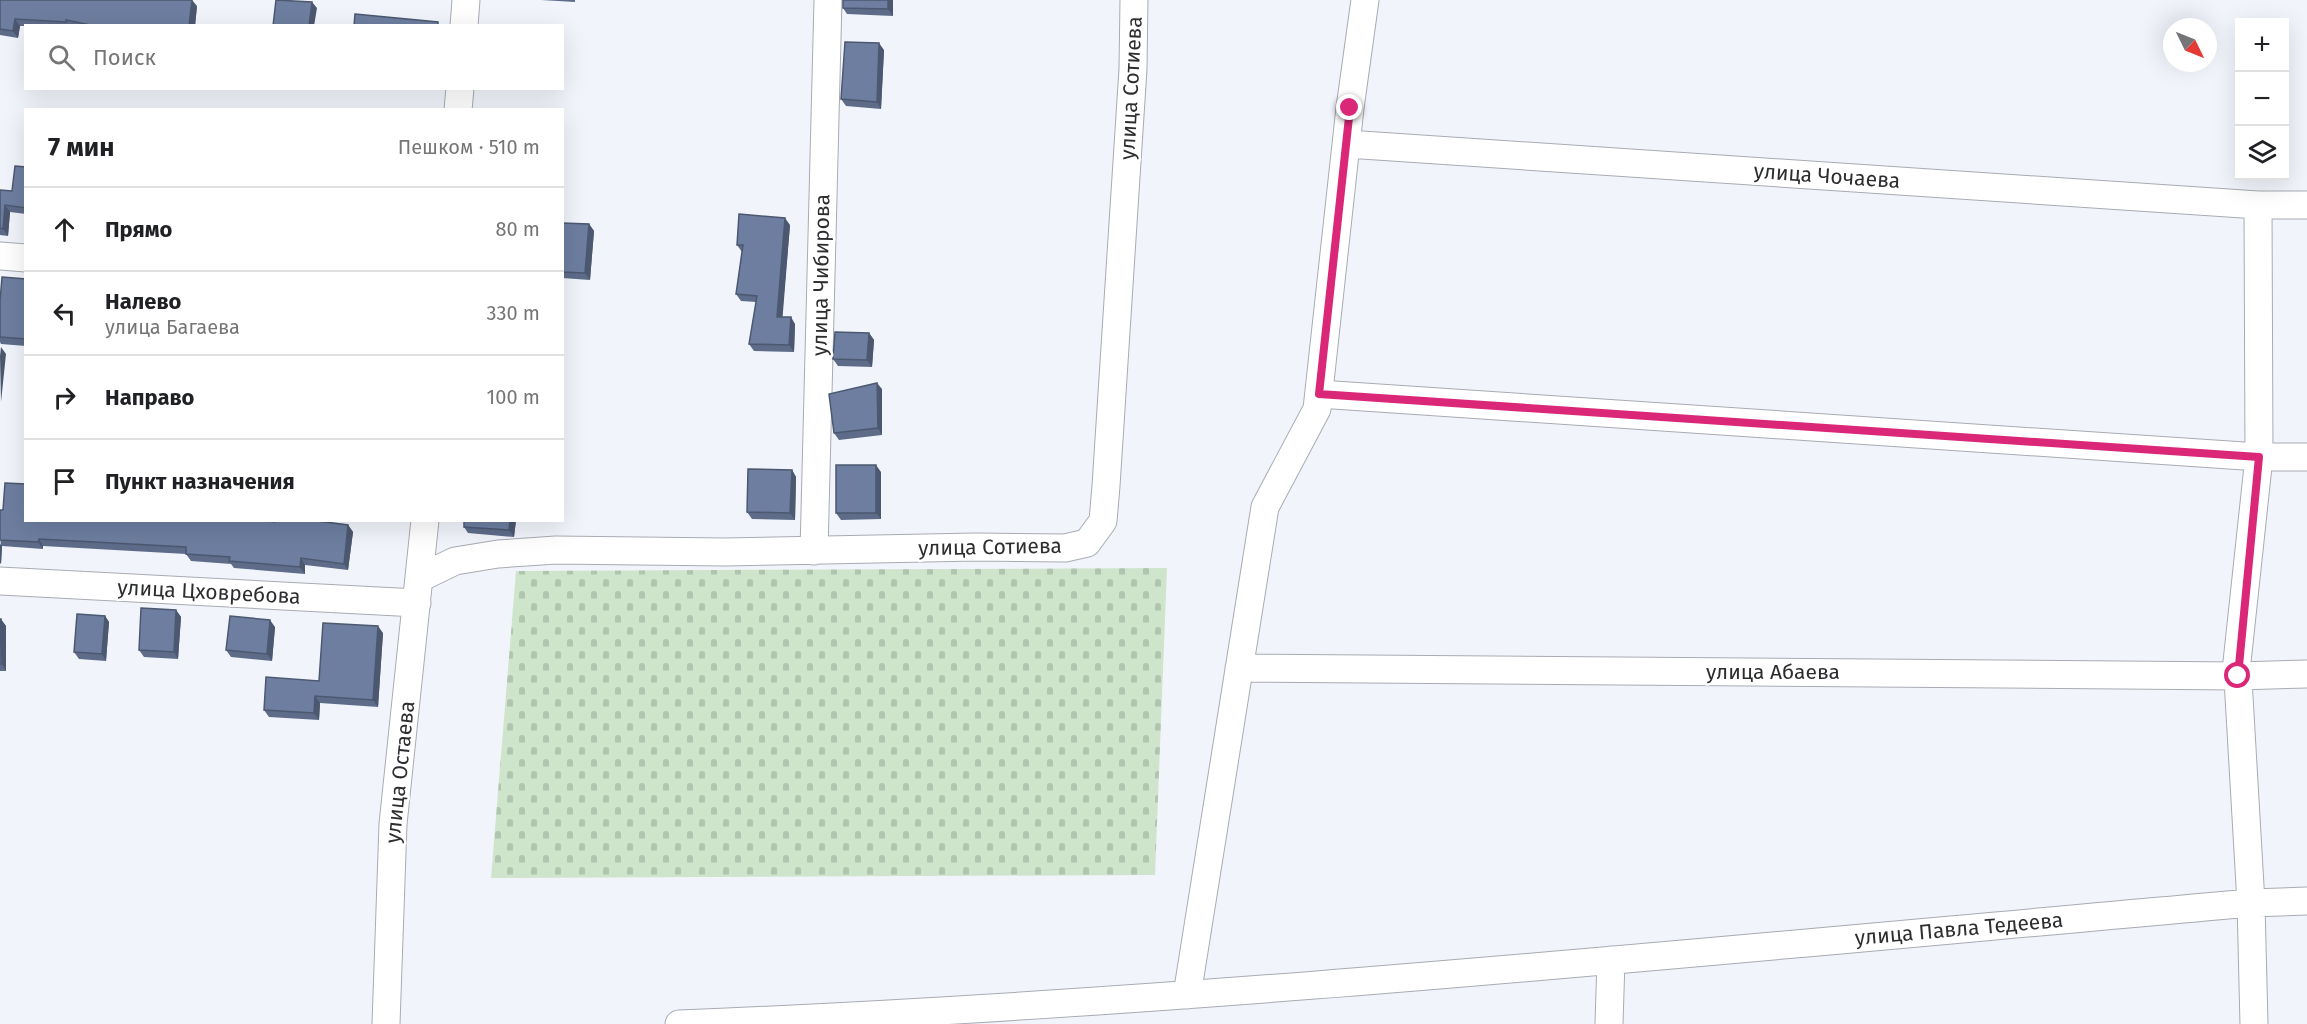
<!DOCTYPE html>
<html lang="ru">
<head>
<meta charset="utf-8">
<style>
  body { margin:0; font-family:"Fira Sans",sans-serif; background:#f2f2f2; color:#202124 }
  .controls { position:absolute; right:18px; top:18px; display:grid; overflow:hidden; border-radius:0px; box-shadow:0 6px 24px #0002 }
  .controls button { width:54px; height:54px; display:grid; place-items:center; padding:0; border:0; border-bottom:2px solid #e0e0e0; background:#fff; color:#202124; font:30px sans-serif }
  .compass { position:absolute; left:2163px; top:18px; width:54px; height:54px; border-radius:50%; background:#fff; box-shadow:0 6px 24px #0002; rotate:133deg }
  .stop { position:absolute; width:18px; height:18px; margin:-14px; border:4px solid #db2777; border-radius:50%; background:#fff }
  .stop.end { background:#db2777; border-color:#fff; box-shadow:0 2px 6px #0008 }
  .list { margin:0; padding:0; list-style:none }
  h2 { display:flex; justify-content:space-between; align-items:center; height:78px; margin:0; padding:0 24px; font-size:26px }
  h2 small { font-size:20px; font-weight:400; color:#757577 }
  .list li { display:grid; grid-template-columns:39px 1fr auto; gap:18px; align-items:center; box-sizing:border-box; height:84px; padding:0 24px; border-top:2px solid #e0e0e0 }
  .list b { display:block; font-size:22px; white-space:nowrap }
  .list p { margin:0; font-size:20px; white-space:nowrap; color:#757577 }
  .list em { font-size:20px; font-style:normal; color:#757577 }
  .icon { flex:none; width:33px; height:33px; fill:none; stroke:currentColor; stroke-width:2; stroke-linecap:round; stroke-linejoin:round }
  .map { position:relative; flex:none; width:2307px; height:1024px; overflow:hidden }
  .search { position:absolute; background:#fff; box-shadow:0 6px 24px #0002; left:24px; top:24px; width:540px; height:66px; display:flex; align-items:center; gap:15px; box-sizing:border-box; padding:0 21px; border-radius:0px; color:#757577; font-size:22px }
  .panel { position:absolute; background:#fff; box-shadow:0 6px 24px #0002; left:24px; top:108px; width:540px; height:414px; border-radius:0px }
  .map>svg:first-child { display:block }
  .cemetery { fill:url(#cemetery-stones) }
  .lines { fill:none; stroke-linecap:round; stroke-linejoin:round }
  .minor-casing { stroke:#a8abb2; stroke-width:29 }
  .minor { stroke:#fff; stroke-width:27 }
  .wall { fill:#5e6c8a }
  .shaded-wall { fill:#4c5870 }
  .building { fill:#6d7ea0; stroke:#4c5870; stroke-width:1.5 }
  .route { stroke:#db2777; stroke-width:8 }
  .labels { text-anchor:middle; stroke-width:5; stroke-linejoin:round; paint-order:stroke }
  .street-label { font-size:21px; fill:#2c2d2f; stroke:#fff }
</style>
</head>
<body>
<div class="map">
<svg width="2307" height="1024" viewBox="0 0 2307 1024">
  <defs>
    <pattern id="cemetery-stones" width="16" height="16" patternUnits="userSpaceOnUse" patternTransform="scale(1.5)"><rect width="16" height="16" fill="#cee4cb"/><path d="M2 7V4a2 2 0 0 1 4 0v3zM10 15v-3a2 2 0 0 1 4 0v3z" fill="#b1c4af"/></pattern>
  </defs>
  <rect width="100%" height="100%" fill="#f1f5fb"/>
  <!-- cemetery -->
  <path class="cemetery" d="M1167,568L1155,875L491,878L516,571Z"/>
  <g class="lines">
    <defs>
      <path id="minor" d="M464,26L466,0
        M458,110L460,88
        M1347,144L2258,205H2307
        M0,256L26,258
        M1319,394L2259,457H2307
        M814,551L828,0
        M420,578L455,561L498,554L556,550L725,552L976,547L1065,548L1087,543L1103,521L1106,486L1133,69L1134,0
        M0,581L417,603
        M1239,668L2238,676L2307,674
        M1187,995L1265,507L1317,409L1350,108L1365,0
        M386,1024L393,824L425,520
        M679,1024C1204,1003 1728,949 2251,903L2307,901
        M1609,1024L1611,960
        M2254,1024L2251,903L2237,662L2259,457L2258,205"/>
    </defs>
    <!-- minor casing -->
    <use href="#minor" class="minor-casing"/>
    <!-- minor -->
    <use href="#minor" class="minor"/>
  </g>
  <!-- wall -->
  <path class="wall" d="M0,0L197,6L195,26H20L18,38L0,35Z
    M541,0H575V2Z
    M893,0V16L847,14L843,8Z
    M884,50L881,109L846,106L841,99Z
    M26,167V214L10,212L8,236L0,235V190L12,191Z
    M562,223L589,224L594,231L590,280L562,278Z
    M790,225L782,317L795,324L794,352L754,351L749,344L756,302L741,301L736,294L742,252L737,245Z
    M26,279V346L1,344L0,342V301Z
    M869,333L874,340L872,367L838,366L833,359Z
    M882,389V435L839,440L834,433Z
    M792,470L796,477L795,520L752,519L747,512Z
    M881,472V519L841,520L836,513Z
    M0,510L26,520L275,522L348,525L353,532L348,570L305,565V574L234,568L231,564L191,561L186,554L43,546V549L2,546L1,564Z
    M464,520H516L514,537L468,533L464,527Z
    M176,610L181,617L178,659L144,657L139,650Z
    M105,616L109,622L106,661L79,659L74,652Z
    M0,619L6,626V671H0Z
    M275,627L272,661L231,657L226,650Z
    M383,633L378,707L320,703L319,720L269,717L264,710L319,681Z"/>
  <!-- shaded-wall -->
  <path class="shaded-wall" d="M192,0L197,6L195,26H189Z
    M888,0H893V16L888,9Z
    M312,2L317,8L314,26H309Z
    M15,19L20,26L18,38L13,31Z
    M879,43L884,50L881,109L877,102Z
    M5,205L10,212L8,236L3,229Z
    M785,218L790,225L782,324L777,317Z
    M589,224L594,231L590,280L585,273Z
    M791,317L795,324L794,352L789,345Z
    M869,333L874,340L872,367L867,360Z
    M1,347L6,354L1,402L0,356Z
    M877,383L882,389V435L878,428Z
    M876,465L881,472V519L876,513Z
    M792,470L796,477L795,520L790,513Z
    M510,520H516L514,537L509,530Z
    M348,525L353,532L348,570L344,564Z
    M39,539L43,546V549L38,542Z
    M0,544L2,546L1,564L0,563Z
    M301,558L305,565V574L300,567Z
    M176,610L181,617L178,659L174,652Z
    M105,616L109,622L106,661L102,654Z
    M1,619L6,626V671L2,664Z
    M270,620L275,627L272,661L267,654Z
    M378,626L383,633L378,707L373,700Z
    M315,696L320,703L319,720L314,713Z"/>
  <!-- building -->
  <path class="building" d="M0,0H192L189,26H95L66,20V22L15,19L13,31L0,29Z
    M276,0L312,2L309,26H273Z
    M843,0H888V9L843,8Z
    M355,14L438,22V26H354Z
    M845,42L879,43L877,102L841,99Z
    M15,166L26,167V208L5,205L3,229L0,228V190L12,191Z
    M739,214L785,218L777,317H791L789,345L749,344L757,296L736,294L743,245H737Z
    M562,223L589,224L585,273L562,272Z
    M2,277L26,279V339L0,337V301Z
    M835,332L869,333L867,360L833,359Z
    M877,383L878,428L834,433L829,394Z
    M836,465H876V513H836Z
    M748,469L792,470L790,513L747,512Z
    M5,483L26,484V520H259L275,522V520H310L348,525L344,564L301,558L300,567L229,561L230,557L186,554V547L39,539L38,542L0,540V510H3Z
    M464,520H510L509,530L464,527Z
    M141,608L176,610L174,652L139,650Z
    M77,614L105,616L102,654L74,652Z
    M230,616L270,620L267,654L226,650Z
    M0,619H1L2,664H0Z
    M323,623L378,626L373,700L315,696L314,713L264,710L266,677L319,681Z"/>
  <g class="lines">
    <!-- route -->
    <path class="route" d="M1350,108L1319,394L2259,457L2238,676"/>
  </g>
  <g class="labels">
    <!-- street labels -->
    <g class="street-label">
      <text transform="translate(1131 88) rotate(-87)" y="7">улица Сотиева</text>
      <text transform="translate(1827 176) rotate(4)" y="7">улица Чочаева</text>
      <text transform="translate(821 275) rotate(-89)" y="7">улица Чибирова</text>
      <text transform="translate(990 547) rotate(-1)" y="7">улица Сотиева</text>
      <text transform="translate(209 592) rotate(3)" y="7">улица Цховребова</text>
      <text x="1773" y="679">улица Абаева</text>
      <text transform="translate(400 772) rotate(-84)" y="7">улица Остаева</text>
      <text transform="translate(1959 929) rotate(-5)" y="7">улица Павла Тедеева</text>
    </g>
  </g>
</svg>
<div class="controls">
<button>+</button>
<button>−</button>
<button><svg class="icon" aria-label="layers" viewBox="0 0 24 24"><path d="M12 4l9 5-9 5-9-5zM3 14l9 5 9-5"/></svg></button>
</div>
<svg class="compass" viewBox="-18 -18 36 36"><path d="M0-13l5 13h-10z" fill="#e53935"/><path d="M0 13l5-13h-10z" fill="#757577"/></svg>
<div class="stop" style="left:2238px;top:676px"></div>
<div class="stop end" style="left:1350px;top:108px"></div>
<div class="search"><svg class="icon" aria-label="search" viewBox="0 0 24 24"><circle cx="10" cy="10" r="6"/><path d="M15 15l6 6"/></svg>Поиск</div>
<section class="panel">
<h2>7 мин<small>Пешком · 510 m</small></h2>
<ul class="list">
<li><svg class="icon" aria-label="ahead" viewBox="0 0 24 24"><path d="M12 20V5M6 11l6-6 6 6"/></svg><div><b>Прямо</b></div><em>80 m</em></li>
<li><svg class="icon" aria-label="left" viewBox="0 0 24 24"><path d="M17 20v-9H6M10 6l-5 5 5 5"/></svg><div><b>Налево</b><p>улица Багаева</p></div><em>330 m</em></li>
<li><svg class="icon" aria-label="right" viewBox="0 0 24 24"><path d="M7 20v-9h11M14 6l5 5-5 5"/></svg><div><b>Направо</b></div><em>100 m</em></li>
<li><svg class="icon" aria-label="arrive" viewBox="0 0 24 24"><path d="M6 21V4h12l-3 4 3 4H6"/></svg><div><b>Пункт назначения</b></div></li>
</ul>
</section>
</div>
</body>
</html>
